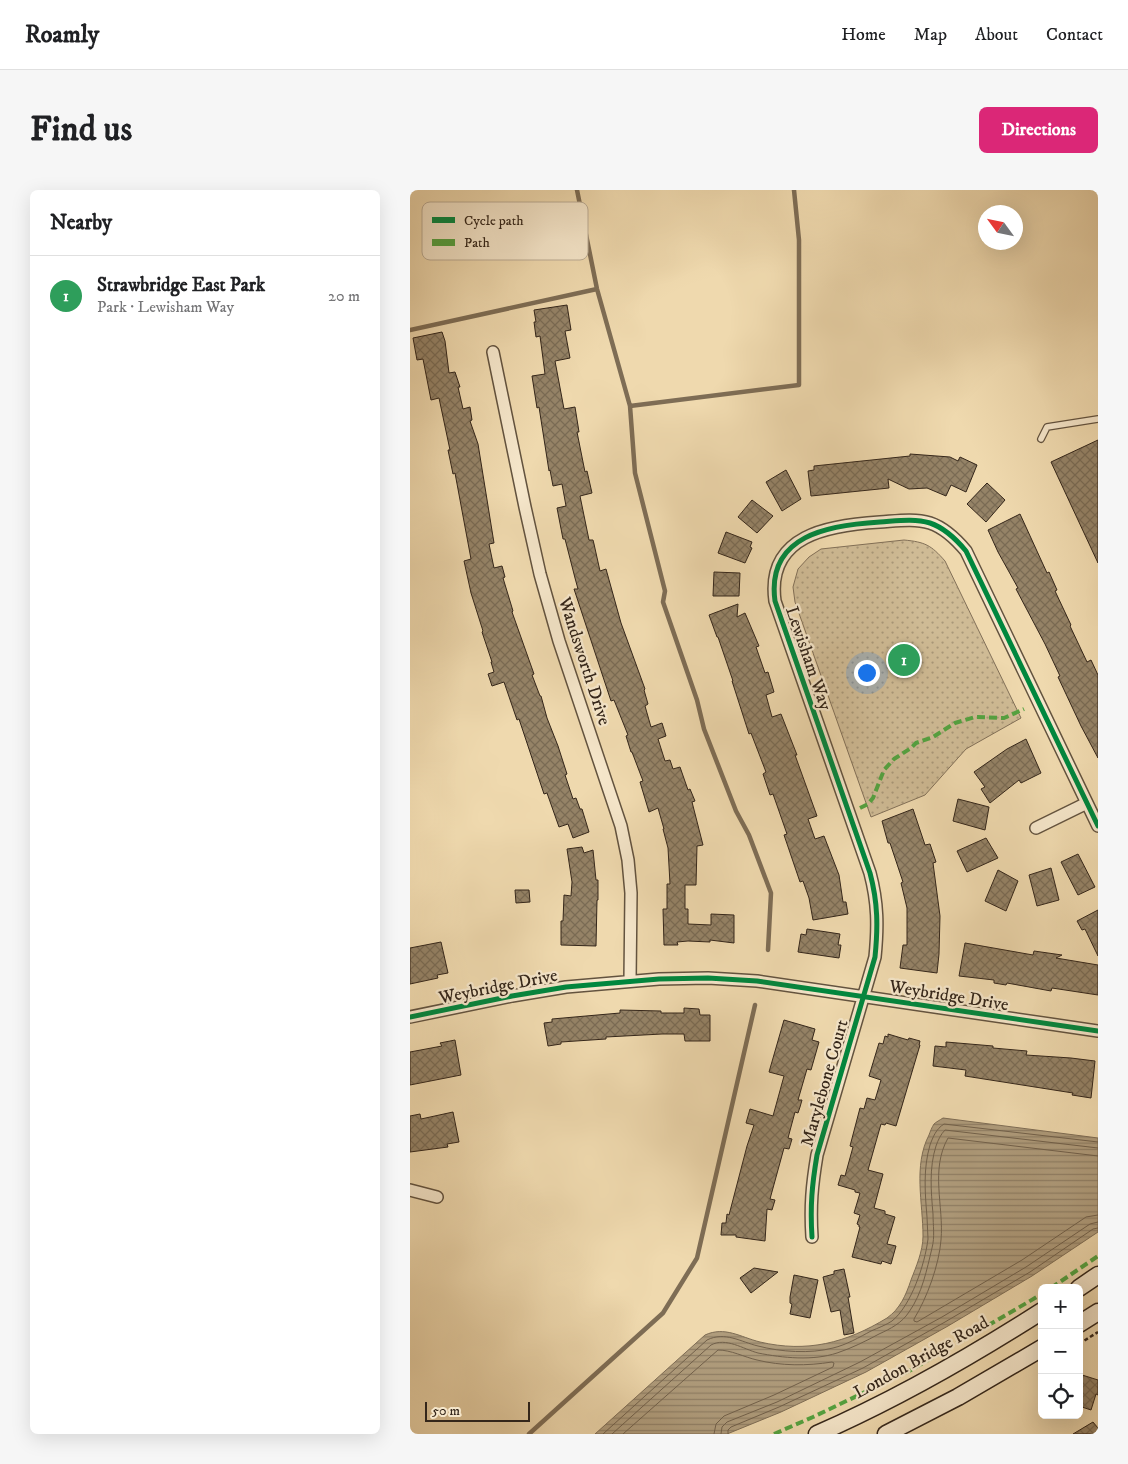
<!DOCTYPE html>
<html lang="en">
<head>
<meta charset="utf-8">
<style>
  body { margin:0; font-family:"IM FELL DW Pica",serif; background:#f6f6f6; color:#202124 }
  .controls { position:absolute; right:15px; bottom:15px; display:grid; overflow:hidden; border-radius:8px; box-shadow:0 5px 20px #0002 }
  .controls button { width:45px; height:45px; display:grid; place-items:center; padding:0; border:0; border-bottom:1px solid #e0e0e0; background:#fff; color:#202124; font:25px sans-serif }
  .compass { position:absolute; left:568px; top:15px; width:45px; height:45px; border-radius:50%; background:#fff; box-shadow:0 5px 20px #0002; rotate:303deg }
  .scale { position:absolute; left:15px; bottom:12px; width:105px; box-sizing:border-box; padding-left:5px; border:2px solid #34261a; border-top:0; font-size:14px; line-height:18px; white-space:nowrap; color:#34261a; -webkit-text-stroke:4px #f5e6ca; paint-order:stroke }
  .you { position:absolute; left:456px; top:482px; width:18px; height:18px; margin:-12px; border:4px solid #fff; border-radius:50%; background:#1a73e8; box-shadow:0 0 0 8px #1a73e833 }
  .badge { display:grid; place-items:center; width:32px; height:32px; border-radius:50%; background:#db2777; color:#fff; font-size:16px; font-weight:700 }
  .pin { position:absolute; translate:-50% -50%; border:2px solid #fff; box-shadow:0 1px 5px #0006 }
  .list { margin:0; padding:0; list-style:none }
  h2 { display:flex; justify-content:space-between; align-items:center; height:65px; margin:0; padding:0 20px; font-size:21px }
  h2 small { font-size:16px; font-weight:400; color:#757577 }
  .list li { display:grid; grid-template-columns:32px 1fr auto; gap:15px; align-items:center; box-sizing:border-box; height:80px; padding:0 20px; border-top:1px solid #e0e0e0 }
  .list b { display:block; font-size:19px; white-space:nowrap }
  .list p { margin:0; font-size:16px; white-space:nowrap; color:#757577 }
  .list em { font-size:16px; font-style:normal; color:#757577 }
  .icon { flex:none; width:28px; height:28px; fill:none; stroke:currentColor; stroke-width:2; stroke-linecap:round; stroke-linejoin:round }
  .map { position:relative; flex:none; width:688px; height:1244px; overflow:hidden; border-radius:8px }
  header { display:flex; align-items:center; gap:30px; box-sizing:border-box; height:70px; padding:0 25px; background:#fff; border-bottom:1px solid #e0e0e0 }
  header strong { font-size:24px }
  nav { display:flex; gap:28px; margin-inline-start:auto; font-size:18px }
  .intro { display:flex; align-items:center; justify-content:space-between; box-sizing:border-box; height:120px; padding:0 30px }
  h1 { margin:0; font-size:35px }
  .button { padding:12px 22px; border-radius:8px; background:#db2777; color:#fff; font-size:18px; font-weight:700 }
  main { display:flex; gap:30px; padding:0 30px }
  aside { flex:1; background:#fff; border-radius:8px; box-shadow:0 5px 20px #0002 }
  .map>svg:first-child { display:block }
  .grass { fill:url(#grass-dots); stroke:#827058 }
  .water { fill:url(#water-rules); stroke:#7e6d55 }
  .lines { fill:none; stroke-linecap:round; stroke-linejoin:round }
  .shore { stroke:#72614b; stroke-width:1 }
  .stream { stroke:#7e6d55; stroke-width:4.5 }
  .building { fill:url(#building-cross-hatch); stroke:#34261a }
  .service-casing { stroke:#63533f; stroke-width:8 }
  .minor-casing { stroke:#63533f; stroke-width:14 }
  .secondary-casing { stroke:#34261a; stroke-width:19 }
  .path { stroke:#34261a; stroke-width:2.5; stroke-dasharray:4 2.5; stroke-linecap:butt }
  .service { stroke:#f5e6ca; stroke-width:5.5 }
  .minor { stroke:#f5e6ca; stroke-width:11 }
  .secondary { stroke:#f5e6ca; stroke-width:16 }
  .quiet { stroke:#53a340; stroke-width:4; stroke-dasharray:8 4; stroke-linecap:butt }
  .cycleway-casing { stroke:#f5e6ca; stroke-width:8 }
  .cycleway { stroke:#00873e; stroke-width:5 }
  .labels { text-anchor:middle; stroke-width:4.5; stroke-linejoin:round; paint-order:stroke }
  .street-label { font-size:18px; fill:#34261a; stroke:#f5e6ca }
  .key { fill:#f5e6ca; stroke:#bbac95; stroke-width:1 }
  .key-label { font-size:14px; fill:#34261a }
</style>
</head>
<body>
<header>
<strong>Roamly</strong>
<nav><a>Home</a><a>Map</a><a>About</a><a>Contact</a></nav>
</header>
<div class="intro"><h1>Find us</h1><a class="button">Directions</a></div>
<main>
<aside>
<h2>Nearby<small></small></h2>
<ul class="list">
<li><span class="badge" style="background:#2e9e5b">1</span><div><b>Strawbridge East Park</b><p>Park · Lewisham Way</p></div><em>20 m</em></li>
</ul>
</aside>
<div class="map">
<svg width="688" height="1244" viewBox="0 0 688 1244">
  <defs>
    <pattern id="grass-dots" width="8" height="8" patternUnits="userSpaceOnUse" patternTransform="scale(1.25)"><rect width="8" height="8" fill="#cfbb95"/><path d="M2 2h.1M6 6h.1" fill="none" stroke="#a99879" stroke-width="1.8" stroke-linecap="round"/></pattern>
    <pattern id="water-rules" width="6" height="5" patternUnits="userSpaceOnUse" patternTransform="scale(1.25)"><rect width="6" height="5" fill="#af9c7c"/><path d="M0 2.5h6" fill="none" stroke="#8f7f65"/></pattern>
    <pattern id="building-cross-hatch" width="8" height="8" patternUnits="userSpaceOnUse" patternTransform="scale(1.25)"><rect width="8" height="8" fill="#958367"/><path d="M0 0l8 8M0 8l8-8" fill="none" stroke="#7a6b54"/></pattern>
  </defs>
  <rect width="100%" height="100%" fill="#efd9ae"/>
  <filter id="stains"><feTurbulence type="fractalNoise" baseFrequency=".004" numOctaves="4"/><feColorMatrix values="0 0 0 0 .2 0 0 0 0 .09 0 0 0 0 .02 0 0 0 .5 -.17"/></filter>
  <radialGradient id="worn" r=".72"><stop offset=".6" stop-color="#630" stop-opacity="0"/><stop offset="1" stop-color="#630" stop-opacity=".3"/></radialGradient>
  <!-- grass -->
  <path class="grass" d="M494,350C515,352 521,355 535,371L611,528L556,559L515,605L461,627L385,412L383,397L388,379L399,367L411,359Z"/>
  <!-- water -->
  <path class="water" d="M533,928L688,948V1042L622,1086L538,1136L456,1182L371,1222L317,1244H185L295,1145C315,1136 330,1147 350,1152C397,1163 436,1153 477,1128C490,1119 496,1105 501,1090C506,1077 513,1061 513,1046C513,1013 503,976 519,945C520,942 522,937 524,934C526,932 530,930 533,928Z"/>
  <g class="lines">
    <!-- shore -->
    <path class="shore" d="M688,966L538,948C520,980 534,1016 531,1050C529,1075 517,1108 504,1129V1131L507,1132L612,1070L676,1027L688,1025
      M193,1244L297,1150C315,1141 331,1152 348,1156C371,1162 400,1164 423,1158C436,1155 450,1147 461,1141C468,1138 476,1135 482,1131C501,1116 515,1074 518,1049C518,1042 517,1034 517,1027C515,1003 513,979 520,955C523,947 526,939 534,934L688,952
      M202,1244L301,1155C316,1147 333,1159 348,1163C373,1168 403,1171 427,1163C442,1158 456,1151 469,1144C480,1139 492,1133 499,1122C512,1104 517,1079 522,1058C525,1047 523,1035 523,1024C521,1001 519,978 526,956C528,950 531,944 535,940L688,958
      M213,1244L308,1160C321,1160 334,1167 347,1170C371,1176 397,1176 422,1172L424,1173L423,1177L364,1205L314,1226L306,1234L304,1244
      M311,1244L312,1237L317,1232L367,1212L450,1172L532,1127L616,1077L680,1034L688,1032
      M318,1244V1240L321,1237L369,1217L453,1178L535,1132L620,1082L683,1039L688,1038"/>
    <!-- stream -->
    <path class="stream" d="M167,0L187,99L220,216L225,283L255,401L253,412L287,510L294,539L326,621L339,645L361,703L358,760
      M0,140L187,99
      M220,216L389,195V50L384,0
      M119,1244L253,1123L287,1068L345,815"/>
  </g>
  <!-- building -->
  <path class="building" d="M157,115L161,140L155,141L160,168L145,171L154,219L165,217L169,242H167L175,282L177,281L182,303L170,306L179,350H183L184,354L190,381L196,379L211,433L235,499L234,500L238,514L235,516L241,537L252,533L256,546L248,549L255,571L260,570L263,579L270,577L278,600L280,599L285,611L282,612L293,655L287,656L286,695H275V719H278V734L301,735V724L324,725V753L300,750V752L278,751L267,752L268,755H254L253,719H257V694H260L258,658L253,639H254L248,618L239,622L230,592L233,591L222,562H221L216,546L218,545L204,510L201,511L164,399H168L165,388L155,349H153L147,318L156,316L152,294L143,296L140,280L139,281L129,217L127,218L122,186L135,184L130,146L126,147L124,132H126L124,120Z
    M32,142L35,151L39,183L45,182L50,197H48L53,219L60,217L62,230L60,231L68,254L84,353L79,354L84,378L92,376L95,387L93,388L103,421L102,422L124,484L122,485L130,506H131L137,528L148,556L157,584L155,585L163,609L166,608L170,619H172L179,642L163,648L158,634L149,637L137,603L134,604L109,529L107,530L94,492L82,496L78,484L84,482L81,472H82L72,442L73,441L61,403L54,371L61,369L45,283L43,284L38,260H40L29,208L21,210L13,169L7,170L3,148Z
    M688,250V373L641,272Z
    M500,264L540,267L548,271L550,267L567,275L556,302L541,295L536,306L517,298L499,299L478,289L479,298L401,306L398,281L404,280V276L500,266Z
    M376,280L391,309L372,321L356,292Z
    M577,293L595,310L576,332L557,314Z
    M342,310L363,326L347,343L328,327Z
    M610,324L637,383L639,382L647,400L645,401L661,435L660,436L677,472L681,470L688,485V568L671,536L648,487L650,486L635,454L606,399L608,398L588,362L578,340Z
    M316,342L342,352L340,357L342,358L335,373L308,363Z
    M304,382L330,383L329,406H303Z
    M328,414L327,427L335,423L349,456L346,457L355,483L358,482L364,502L356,505L362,527L371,524L387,565H385L407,626L398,629L405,649L414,646L429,685L433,712H436L438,724L403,730L399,708L393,691L390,692L374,645L377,644L363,604L360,605L353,584L356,582L341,543L339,544L322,491H323L308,447H307L299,425Z
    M616,549L631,583L611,593L609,590L580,613L571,599L575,597L564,582L597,559Z
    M548,609L579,617L575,640L543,631Z
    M503,619L515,655L520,654L526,672L523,673L530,726L529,764L527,783L490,778L493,755H497V718L491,693L493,692L480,653H478L472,631Z
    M576,648L588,668L557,682L547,661Z
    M172,657L174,663L183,660L186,690H188V710H187L186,756L151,755V731H153L154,705L161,706L162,692L157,659Z
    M668,664L685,697L668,705L651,672Z
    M641,678L649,710L627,716L619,685Z
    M588,680L608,691L596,721L575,711Z
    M105,700H119L120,712L106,713Z
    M688,720V766L675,739L672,740L667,731Z
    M397,739L430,744L428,755H431L429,768L388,762L391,744L396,745Z
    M31,752L38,783L27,785L28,788L0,794V758Z
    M555,753L623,765L624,761L652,765L646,768L688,775V805L642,798L641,801L597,793L596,795L584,793V790L549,786Z
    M274,818L289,819L290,825H300V851H275L274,844H252L196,847V849L151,852V854L138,856L134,833L142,832V829L210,823V820L251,821V823H274Z
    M374,830L405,839L402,850L409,852L401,880L397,879L388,910H392L390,917L388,923L385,922L378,948L382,949L379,959L374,958L360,1009L365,1010L362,1020L357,1019L355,1051L326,1047V1045H311L312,1033H316L317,1024L319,1025L337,956L344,935L336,933L340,919L363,926L374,886L359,882Z
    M478,844L498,850L499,848L510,851L509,855H510L486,936L476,933L475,935L471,934L458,980L473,984L464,1018L475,1021V1024L485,1027L477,1054L486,1056L481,1074L472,1071L471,1074L442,1067L450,1037H449V1035L447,1034L450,1025L444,1023L450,1003L445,1002V1000L428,995L431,985L435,986L443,957L440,956L450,918L454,919L457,908L465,910L471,890L459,886L469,853L473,854L475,846L478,847Z
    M45,850L51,885L0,895V862L32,856L30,853Z
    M536,852L583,856V858L617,861L616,865L661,868L685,871L681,908L662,905L663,903L555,886L556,880L523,876L525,856L536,857Z
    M43,922L49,952L37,954L38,957L0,962V926L10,924L11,929Z
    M344,1078L368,1082L341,1103L330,1088Z
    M434,1079L440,1107H438L444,1143L434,1145L430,1120L421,1122L413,1087L424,1084V1081Z
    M384,1085L408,1090L400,1128L380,1124L382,1114L380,1113V1107Z
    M669,1184L688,1190V1205L686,1204L681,1220L669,1216Z
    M683,1232L688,1238V1244H663Z"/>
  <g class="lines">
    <defs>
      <path id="service" d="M631,249L637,237L688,229"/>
      <path id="minor" d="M83,162L115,317L130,384L149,451L211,636L218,670L221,703L220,790
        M626,638L677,613
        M0,827L102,806L156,797L249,789L298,788L347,791L688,841
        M0,1000L27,1007
        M402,1047C400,1016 402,995 407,965L465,767C468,737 468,713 460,683L365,411C356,345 419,335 470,332C486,331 504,328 520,333C535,338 546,349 556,361L688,636"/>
      <path id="secondary" d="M669,1098L688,1085
        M669,1134L688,1122
        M407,1244C485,1210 560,1167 632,1121
        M476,1244L548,1207L632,1158"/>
    </defs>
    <!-- service casing -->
    <use href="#service" class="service-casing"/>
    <!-- minor casing -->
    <use href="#minor" class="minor-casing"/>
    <!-- secondary casing -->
    <use href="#secondary" class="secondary-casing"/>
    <!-- path -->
    <path class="path" d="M669,1154L688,1142"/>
    <!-- service -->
    <use href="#service" class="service"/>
    <!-- minor -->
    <use href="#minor" class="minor"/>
    <!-- secondary -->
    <use href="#secondary" class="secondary"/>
    <!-- quiet -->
    <path class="quiet" d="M450,618L458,614L463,608L474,580L484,569L501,558L506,553L523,547L545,533L565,527L594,528L614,519
      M641,1098L688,1066
      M364,1244L403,1227L501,1180L632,1104"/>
    <defs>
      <path id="cycleway" d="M0,827L102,806L156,797L249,789L298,788L347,791L688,841
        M402,1047C400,1016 402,995 407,965L465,767C468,737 468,713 460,683L365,411C356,345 419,335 470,332C486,331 504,328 520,333C535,338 546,349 556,361L688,636"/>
    </defs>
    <!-- cycleway casing -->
    <use href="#cycleway" class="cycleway-casing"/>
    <!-- cycleway -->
    <use href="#cycleway" class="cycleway"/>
  </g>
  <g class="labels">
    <!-- street labels -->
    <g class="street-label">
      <text transform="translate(399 468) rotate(71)" y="6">Lewisham Way</text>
      <text transform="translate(175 471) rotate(72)" y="6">Wandsworth Drive</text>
      <text transform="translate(88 796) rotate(-11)" y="6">Weybridge Drive</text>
      <text transform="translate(539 805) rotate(9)" y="6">Weybridge Drive</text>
      <text transform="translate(414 893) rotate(-74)" y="6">Marylebone Court</text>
      <text transform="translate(511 1167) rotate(-29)" y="6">London Bridge Road</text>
    </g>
  </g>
  <!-- legend -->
  <rect x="12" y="12" width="166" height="58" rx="8" class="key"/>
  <rect x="22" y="27" width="23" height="6" fill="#00873e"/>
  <rect x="22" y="49" width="23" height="7" fill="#53a340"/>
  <g class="key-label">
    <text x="54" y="35">Cycle path</text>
    <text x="54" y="57">Path</text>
  </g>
  <rect width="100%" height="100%" filter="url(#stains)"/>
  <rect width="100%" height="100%" fill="url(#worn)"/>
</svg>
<div class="controls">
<button>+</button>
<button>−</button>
<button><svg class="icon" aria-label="locate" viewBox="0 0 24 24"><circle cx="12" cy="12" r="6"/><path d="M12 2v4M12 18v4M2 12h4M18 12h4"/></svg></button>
</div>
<svg class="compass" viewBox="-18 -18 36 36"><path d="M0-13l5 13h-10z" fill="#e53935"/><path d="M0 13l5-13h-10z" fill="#757577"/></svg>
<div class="scale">50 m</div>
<div class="you"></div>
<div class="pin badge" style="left:494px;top:470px;background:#2e9e5b">1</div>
</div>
</main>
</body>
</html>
